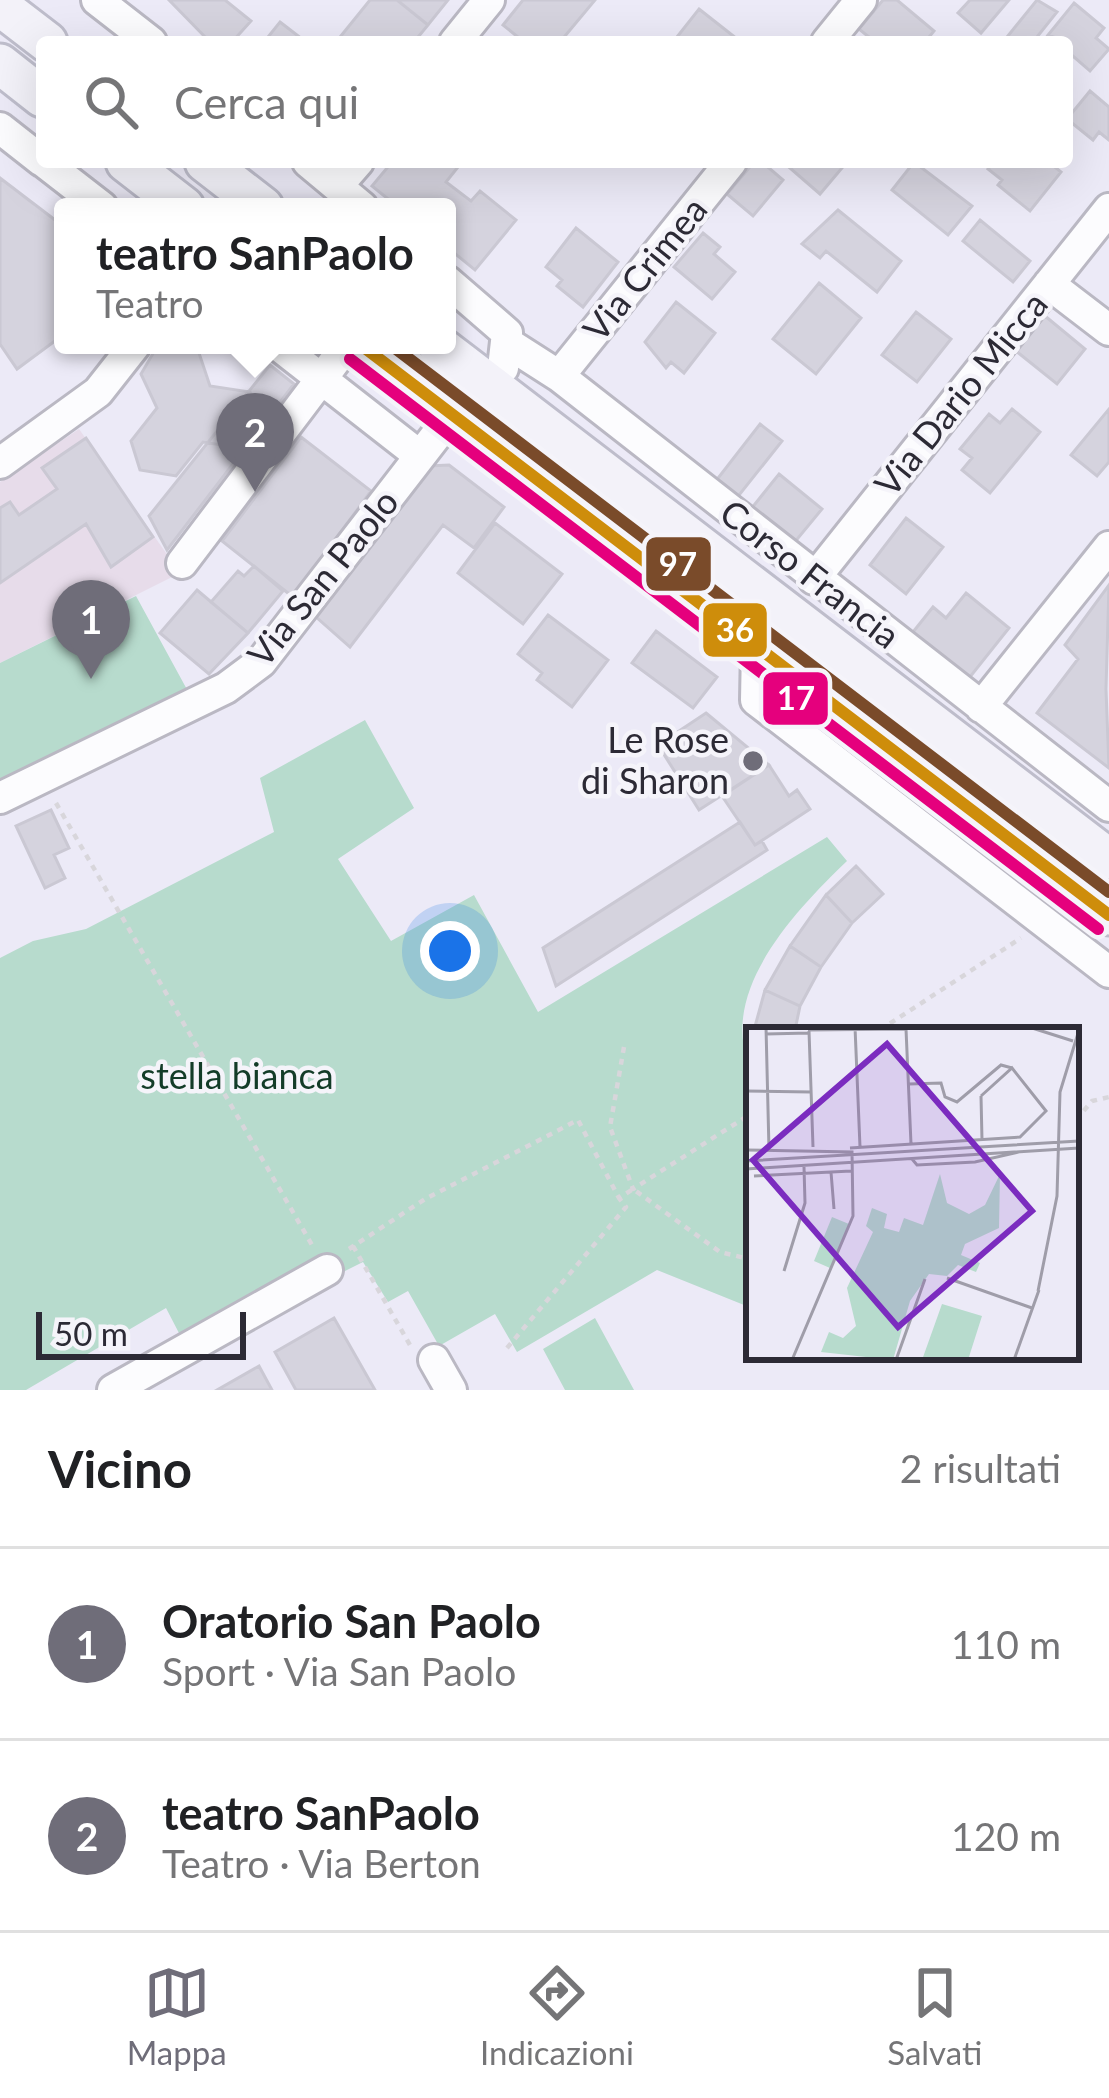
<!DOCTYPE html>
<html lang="it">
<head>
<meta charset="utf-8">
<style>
  body { margin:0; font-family:Lato,sans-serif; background:#f6f6f6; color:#202124 }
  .scale { position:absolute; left:36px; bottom:30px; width:210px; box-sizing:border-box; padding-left:12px; border:6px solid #2c2a35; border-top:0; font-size:33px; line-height:42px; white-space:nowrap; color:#2c2a35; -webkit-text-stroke:9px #f5f4fa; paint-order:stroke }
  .you { position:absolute; left:450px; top:951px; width:42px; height:42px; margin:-30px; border:9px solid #fff; border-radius:50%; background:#1a73e8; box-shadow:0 0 0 18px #1a73e833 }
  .badge { display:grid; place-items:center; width:78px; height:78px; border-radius:50%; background:#6f6d79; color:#fff; font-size:39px; font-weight:700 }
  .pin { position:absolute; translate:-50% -99px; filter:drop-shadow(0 3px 6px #0008) }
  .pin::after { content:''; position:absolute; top:63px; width:42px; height:36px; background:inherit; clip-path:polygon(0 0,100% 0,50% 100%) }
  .popup { position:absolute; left:54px; top:198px; width:402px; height:156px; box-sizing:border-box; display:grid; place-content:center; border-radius:12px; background:#fff; filter:drop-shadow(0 3px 9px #0005); font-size:39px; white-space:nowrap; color:#757577 }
  .popup b { font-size:45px; color:#202124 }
  .popup::after { content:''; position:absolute; left:50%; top:100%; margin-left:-24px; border:24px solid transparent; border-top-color:#fff }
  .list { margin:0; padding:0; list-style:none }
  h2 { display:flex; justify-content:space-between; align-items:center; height:156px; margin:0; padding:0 48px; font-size:51px }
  h2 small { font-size:39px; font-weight:400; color:#757577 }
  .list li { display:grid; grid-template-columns:78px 1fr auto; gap:36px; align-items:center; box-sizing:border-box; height:192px; padding:0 48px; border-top:3px solid #e0e0e0 }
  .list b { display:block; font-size:45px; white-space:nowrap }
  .list p { margin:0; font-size:39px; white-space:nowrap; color:#757577 }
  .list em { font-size:39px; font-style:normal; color:#757577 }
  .icon { flex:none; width:66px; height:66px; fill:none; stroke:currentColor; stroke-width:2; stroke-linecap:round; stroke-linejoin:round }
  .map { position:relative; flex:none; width:1109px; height:1390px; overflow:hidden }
  .search { position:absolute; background:#fff; box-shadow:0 12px 48px #0002; left:36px; right:36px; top:36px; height:132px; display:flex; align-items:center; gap:30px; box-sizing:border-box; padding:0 42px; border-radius:12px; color:#757577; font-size:45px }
  .sheet { height:540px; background:#fff }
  nav { display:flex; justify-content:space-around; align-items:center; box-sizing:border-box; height:168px; border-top:3px solid #e0e0e0; background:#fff; font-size:33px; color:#757577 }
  nav a { display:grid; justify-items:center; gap:6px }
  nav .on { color:#6f6d79 }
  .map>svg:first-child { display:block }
  .education { fill:#e7dcea }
  .green { fill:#b7dbcd }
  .building { fill:#d5d3de; stroke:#cac8d3; stroke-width:3 }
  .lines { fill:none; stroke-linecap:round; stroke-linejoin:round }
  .minor-casing { stroke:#bab8c3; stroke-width:36 }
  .major-casing { stroke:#bebdcb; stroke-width:45 }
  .path { stroke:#d8d6db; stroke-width:4.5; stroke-dasharray:6 6; stroke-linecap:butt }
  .minor { stroke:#fcfcfe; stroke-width:30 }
  .major { stroke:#f3f2f9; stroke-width:39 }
  .bus-1-casing { stroke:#f5f4fa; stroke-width:21 }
  .bus-2-casing { stroke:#f5f4fa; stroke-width:21 }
  .bus-3-casing { stroke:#f5f4fa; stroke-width:21 }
  .bus-1 { stroke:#ce8d0b; stroke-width:12 }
  .bus-2 { stroke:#e5007d; stroke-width:12 }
  .bus-3 { stroke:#7a4b2a; stroke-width:12 }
  .poi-dot { fill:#6f6d79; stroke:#f5f4fa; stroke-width:4.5 }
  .labels { text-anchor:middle; stroke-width:9; stroke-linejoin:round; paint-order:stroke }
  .street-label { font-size:36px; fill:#2c2a35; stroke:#f5f4fa }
  .poi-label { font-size:36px; fill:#2c2a35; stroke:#f5f4fa; text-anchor:end }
  .park-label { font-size:36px; fill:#133c28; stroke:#f5f4fa }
  .inset-road { fill:none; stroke:#9f9da9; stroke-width:3 }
  .view { fill:#7b2cbf; fill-opacity:0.15; stroke:#7b2cbf; stroke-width:6 }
  .inset-edge { fill:none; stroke:#2c2a35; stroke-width:6 }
  .line-badge { stroke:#f5f4fa; stroke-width:4.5 }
  .badge-label { font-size:33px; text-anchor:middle; font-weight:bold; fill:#fff }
</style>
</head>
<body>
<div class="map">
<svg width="1109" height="1390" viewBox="0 0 1109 1390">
  <rect width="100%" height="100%" fill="#eceaf7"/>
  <!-- education -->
  <path class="education" d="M79,429L180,573L0,663V482Z"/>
  <!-- green -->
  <path class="green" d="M531,437L1109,881V894L528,447L522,440Z
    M136,596L190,695L0,790V663Z
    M365,720L414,808L338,859L391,941L474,895L538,1012L827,837L847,861C797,909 719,990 749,1064V1307L657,1270L517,1352L495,1314L439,1346L408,1291L388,1302L363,1262L311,1288L298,1269L180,1335L166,1308L26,1390H0V958L33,941L86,929L274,832L260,778Z
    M595,1318L634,1390H565L543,1349Z"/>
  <!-- building -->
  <path class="building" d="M169,0H225L251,21L232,42H210Z
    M370,0H397L428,25L414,42H336Z
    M397,0H448L428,25Z
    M523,0H595L560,42H524L503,25Z
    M883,0H897L934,31L925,42H875L859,29Z
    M970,0H1009L981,33L958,13Z
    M1037,0L1057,12L1033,42H1003Z
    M1074,3L1104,28L1096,38L1109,49L1090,71L1067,51V42L1048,35Z
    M699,9L741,42H673Z
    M280,22L306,42H264Z
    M1090,91L1109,107V140L1099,132L1093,140L1067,119Z
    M392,162H462L446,182L471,201L480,191L516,220L475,270L447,247V207H398L372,186Z
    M754,162H762L783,180L753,216L727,194Z
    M783,162H847L820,194Z
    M914,162L972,206L948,235L892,190Z
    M994,162H1049L1061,172L1030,211L998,185L1002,180L988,169Z
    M0,178L63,226V335L17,369L0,344Z
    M838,210L901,261L877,292L826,251L820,258L802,244Z
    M980,220L1030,261L1013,282L963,241Z
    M576,228L618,262L583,307L557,286L562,280L546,267Z
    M703,233L720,247L714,254L735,272L712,299L674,267Z
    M819,283L861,318L816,374L773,339Z
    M676,302L715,333L684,373L671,362L666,368L645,342Z
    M916,312L951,339L917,382L882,355Z
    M1045,316L1085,349L1057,384L1016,351Z
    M158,345L198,350L210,386L250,392L266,421L240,448L203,442L176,476L140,470L131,441L157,408L141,374Z
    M270,365L294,384L167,550L149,516Z
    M1012,409L1040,432L990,493L962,470L972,458L960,449L989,414L1000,423Z
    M1109,409V462L1097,476L1071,455Z
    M760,424L782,441L736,499L715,482Z
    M301,437L371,491L293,597L222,541Z
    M86,438L153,537L111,567L86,524L0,583V508L10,502L19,515L57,489L42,468Z
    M449,465L504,507L474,548L443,525L350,647L315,616L429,466Z
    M779,474L822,509L794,543L751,509Z
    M906,518L943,547L906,594L870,565Z
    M495,523L562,574L523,624L458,573Z
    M254,566L283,591L248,633L211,602L238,571L244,576Z
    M1109,585L1106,689L1109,768L1037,713L1078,659L1065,645Z
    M197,590L248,633L209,674L160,633Z
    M966,593L1009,628L966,682L909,637L933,607L946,618Z
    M548,615L608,660L572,707L537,680L542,673L518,654Z
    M656,631L717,677L693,708L632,663Z
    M706,713L769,765L699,810L658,745Z
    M769,765L789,796L797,790L810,809L755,845L722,796Z
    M51,810L69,848L54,855L65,878L45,888L16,826Z
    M740,822L755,845L762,841L767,850L556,986L543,948Z
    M856,866L883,894L852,923L826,895Z
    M826,895L852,923L821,967L790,946Z
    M790,946L821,967L800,1006L765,990Z
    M765,990L800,1006L795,1030H754Z
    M334,1318L375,1390H296L275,1352Z
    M259,1366L272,1390H217Z"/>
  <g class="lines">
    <defs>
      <path id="minor" d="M97,0L151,42
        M455,42L489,0
        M827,42L861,0
        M0,128L42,161
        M44,162L102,207
        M308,162L362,207
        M338,185L358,162
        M1049,284L1109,330
        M509,344L559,376L1109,806
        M278,345L420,456
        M559,376L731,162
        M0,463L98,392L135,345
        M182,563L347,345
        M814,579L1109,209
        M757,647L756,700L1109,972
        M981,707L1109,547
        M0,798L226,688L261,662L452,415L503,368L507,333L447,281
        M434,1360L451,1390
        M113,1390L327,1270"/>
      <path id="major" d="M0,6L47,42
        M0,64L42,97
        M126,162L184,207
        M205,162L263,207
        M361,345L1109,915
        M438,345L1109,859"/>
    </defs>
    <!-- minor casing -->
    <use href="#minor" class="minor-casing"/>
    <!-- major casing -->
    <use href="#major" class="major-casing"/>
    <!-- path -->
    <path class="path" d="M56,803L312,1245
      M880,1030L1021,938
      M624,1047L610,1127L633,1189L749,1115
      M1076,1120L1092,1101L1109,1097
      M353,1246L410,1345
      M349,1249L425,1199L578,1120L619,1198L633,1189L720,1252L749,1259
      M507,1348L626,1207L619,1198"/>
    <!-- minor -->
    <use href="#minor" class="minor"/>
    <!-- major -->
    <use href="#major" class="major"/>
    <defs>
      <path id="bus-1" d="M361,345L1109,915"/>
      <path id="bus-2" d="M350,359L1098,929"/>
      <path id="bus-3" d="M391,345L1109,892"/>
    </defs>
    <!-- bus-1 casing -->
    <use href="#bus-1" class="bus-1-casing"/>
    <!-- bus-2 casing -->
    <use href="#bus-2" class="bus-2-casing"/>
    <!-- bus-3 casing -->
    <use href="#bus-3" class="bus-3-casing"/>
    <!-- bus-1 -->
    <use href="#bus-1" class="bus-1"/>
    <!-- bus-2 -->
    <use href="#bus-2" class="bus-2"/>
    <!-- bus-3 -->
    <use href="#bus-3" class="bus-3"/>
  </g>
  <!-- markers -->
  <circle class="poi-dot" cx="753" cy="761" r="12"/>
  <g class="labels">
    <!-- street labels -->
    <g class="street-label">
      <text transform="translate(645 269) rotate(-51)" y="13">Via Crimea</text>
      <text transform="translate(961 394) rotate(-51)" y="13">Via Dario Micca</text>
      <text transform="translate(810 574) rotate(38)" y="13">Corso Francia</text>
      <text transform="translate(323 578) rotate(-51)" y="13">Via San Paolo</text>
    </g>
    <!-- poi labels -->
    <g class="poi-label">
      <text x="729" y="753">Le Rose<tspan x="729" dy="41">di Sharon</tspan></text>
    </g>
    <!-- park labels -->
    <g class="park-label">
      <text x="237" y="1089">stella bianca</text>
    </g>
  </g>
  <!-- overview -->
  <g transform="translate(746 1027)">
    <rect width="333" height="333" fill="#eceaf7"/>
    <path d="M194,147L201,176L223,187L239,178L254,147L253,201L219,217L215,228L234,236L230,245L212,238L201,249L183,247L164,274L147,333L75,325L83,305L97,311L110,299L101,261L127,205L120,199L126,181L141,187L138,201L153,205L158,191L177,198ZM86,190L103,197L84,241L68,234ZM196,277L236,289L222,333H176Z" fill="#b7dbcd"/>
    <path class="inset-road" d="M20,0L23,123M109,0L114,120M283,0L327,14M62,3L160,2L165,117M63,4L67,120M20,7L63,6M163,57L195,56L199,70L211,75L255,38L266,41M0,64L65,65M235,69L236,113M104,121L274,110L300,84L266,41L235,69M0,123L106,125L107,189L46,333M166,132L171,138L229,135L273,125M0,134L333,114M0,142L333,121M85,145L88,182M8,149L105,144M38,244L59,176L58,140M201,251L286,281M292,264L311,169L314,65L333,3M150,333L179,252M268,333L293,263"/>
    <path class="view" d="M141,17L286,184L152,300L7,133Z"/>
    <rect width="333" height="333" class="inset-edge"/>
  </g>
  <g class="line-badge">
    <rect x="644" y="535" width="69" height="58" rx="12" fill="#7a4b2a"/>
    <rect x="701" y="601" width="68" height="58" rx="12" fill="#ce8d0b"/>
    <rect x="761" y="670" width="69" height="57" rx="12" fill="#e5007d"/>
  </g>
  <g class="badge-label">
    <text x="678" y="576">97</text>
    <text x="735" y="642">36</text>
    <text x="796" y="710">17</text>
  </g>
</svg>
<div class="scale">50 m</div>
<div class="you"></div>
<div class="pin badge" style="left:91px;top:679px">1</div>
<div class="pin badge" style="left:255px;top:492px">2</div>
<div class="popup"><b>teatro SanPaolo</b>Teatro</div>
<div class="search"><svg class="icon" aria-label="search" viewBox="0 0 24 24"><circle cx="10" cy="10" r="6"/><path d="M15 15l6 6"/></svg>Cerca qui</div>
</div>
<section class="sheet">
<h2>Vicino<small>2 risultati</small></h2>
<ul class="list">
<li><span class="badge">1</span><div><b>Oratorio San Paolo</b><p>Sport · Via San Paolo</p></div><em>110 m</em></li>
<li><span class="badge">2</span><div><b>teatro SanPaolo</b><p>Teatro · Via Berton</p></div><em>120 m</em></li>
</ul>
</section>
<nav>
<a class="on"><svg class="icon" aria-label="map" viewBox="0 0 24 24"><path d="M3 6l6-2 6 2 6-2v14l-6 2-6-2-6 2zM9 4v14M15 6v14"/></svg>Mappa</a>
<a><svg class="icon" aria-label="directions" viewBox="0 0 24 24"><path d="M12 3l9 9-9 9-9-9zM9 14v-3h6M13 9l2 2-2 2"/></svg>Indicazioni</a>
<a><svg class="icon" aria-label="saved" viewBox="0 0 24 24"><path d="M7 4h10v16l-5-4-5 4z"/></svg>Salvati</a>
</nav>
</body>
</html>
